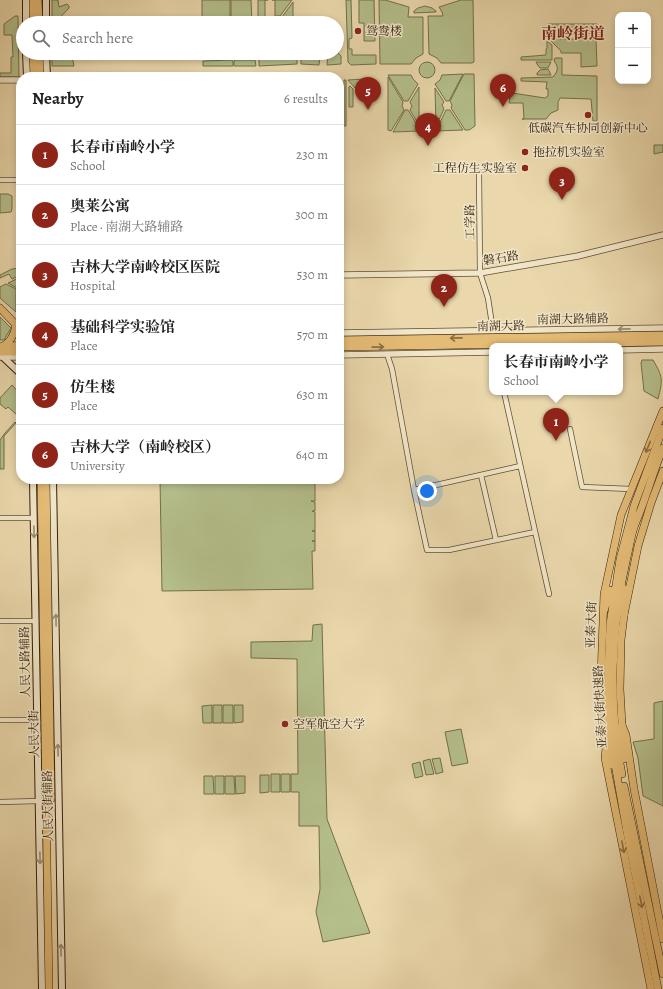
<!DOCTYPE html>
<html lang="en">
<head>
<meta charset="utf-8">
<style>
  body { margin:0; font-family:Alegreya,"Noto Serif SC",serif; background:#f6f6f6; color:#222 }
  .controls { position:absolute; right:12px; top:12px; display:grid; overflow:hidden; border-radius:8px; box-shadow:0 2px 6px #0003 }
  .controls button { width:36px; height:36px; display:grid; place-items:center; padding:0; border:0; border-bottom:1px solid #e0e0e0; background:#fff; color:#222; font:20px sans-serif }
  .you { position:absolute; left:427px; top:491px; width:14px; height:14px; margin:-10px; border:3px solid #fff; border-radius:50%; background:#1a73e8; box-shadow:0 0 0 6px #1a73e833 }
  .badge { display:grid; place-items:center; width:26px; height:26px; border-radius:50%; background:#8f2418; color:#fff; font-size:13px; font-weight:700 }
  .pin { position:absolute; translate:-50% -33px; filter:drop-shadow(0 1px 2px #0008) }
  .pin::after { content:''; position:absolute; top:21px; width:14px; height:12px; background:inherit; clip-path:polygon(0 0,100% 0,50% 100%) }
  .popup { position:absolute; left:489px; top:343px; width:134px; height:52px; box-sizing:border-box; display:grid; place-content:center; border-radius:8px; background:#fff; filter:drop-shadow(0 1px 3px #0005); font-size:13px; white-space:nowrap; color:#767676 }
  .popup b { font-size:15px; color:#222 }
  .popup::after { content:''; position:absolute; left:50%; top:100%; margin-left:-8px; border:8px solid transparent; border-top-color:#fff }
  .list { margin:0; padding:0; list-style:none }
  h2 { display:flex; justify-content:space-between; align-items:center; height:52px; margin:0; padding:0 16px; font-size:17px }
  h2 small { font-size:13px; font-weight:400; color:#767676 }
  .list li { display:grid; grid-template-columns:26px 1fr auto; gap:12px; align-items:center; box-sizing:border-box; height:60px; padding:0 16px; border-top:1px solid #e0e0e0 }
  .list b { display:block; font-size:15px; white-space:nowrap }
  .list p { margin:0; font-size:13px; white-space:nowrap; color:#767676 }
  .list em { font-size:13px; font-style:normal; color:#767676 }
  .icon { flex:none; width:22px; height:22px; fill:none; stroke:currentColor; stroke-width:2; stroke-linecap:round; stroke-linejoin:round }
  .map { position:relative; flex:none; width:663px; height:989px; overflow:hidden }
  .search { position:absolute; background:#fff; box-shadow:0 2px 6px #0003; left:16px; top:16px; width:328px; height:44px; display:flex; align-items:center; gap:10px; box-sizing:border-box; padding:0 14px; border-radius:22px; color:#767676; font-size:15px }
  .panel { position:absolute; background:#fff; box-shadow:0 2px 6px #0003; left:16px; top:72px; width:328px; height:412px; border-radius:16px }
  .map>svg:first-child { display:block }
  .green { fill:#b4bf8c; stroke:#736f4b }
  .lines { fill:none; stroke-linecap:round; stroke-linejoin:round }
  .minor-casing { stroke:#604d32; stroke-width:6 }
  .tertiary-casing { stroke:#604d32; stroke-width:7 }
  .secondary-casing { stroke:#321f0a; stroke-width:8 }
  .primary-casing { stroke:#321f0a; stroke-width:8 }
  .trunk-casing { stroke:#321f0a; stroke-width:8 }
  .minor { stroke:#f1e6c9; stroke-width:4.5 }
  .tertiary { stroke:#f1e6c9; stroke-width:5.5 }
  .secondary { stroke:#f1e6c9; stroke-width:6 }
  .primary { stroke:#e5bc76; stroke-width:7 }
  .trunk { stroke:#e5bc76; stroke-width:7 }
  .oneway { stroke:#9b8c73 }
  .oneway2 { stroke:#8c6e40 }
  .poi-dot { fill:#8f2418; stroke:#f1e6c9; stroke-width:1.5 }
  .labels { text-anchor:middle; stroke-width:3; stroke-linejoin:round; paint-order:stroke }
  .poi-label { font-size:12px; fill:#321f0a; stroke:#f1e6c9; text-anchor:start }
  .street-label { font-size:12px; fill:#321f0a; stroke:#f1e6c9 }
  .district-label { font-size:16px; font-weight:bold; fill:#7a1f14; stroke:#f1e6c9 }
</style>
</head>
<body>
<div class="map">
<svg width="663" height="989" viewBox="0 0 663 989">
  <rect width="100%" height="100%" fill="#ead8ac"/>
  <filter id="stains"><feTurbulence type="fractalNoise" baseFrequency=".005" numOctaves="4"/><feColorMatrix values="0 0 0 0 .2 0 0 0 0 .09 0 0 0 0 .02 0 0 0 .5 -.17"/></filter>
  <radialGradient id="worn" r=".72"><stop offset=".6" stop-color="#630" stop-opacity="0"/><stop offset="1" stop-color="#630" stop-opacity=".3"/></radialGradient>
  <!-- green -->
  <path class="green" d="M52,0H58L59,7L67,4L69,6V8L55,23H52Z
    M202,0H230V17L225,19L223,23H202Z
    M231,0H251L252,23H238L236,19L231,16Z
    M258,0H268H265V23H258Z
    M272,0H292L280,16H275V0Z
    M346,0H351L352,38L349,39V49H352V55H376V64L351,65L348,62Z
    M359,0H374L375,41H364V23H359Z
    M379,0H385L409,7L408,17H423V54L416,58L411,64H380Z
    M461,0H473L474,62L472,63H441L437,58L429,54L428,16H443L442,12L439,7Z
    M293,2V19H290L287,16L282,19V17Z
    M425,6L432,8L436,11V12L414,13V11L418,8Z
    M15,16H18L19,77H0V73H11V57H13L12,35H4V24Z
    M548,24H597V33L548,34Z
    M549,39H596L597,66L581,67V53H561V51Z
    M547,41L552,45V60H521V57L546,55V49L547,48Z
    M52,53H68L73,61L74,66H52Z
    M203,53H230L231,59H203Z
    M232,53H255V58H235L232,57Z
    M259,53H297V64L259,66Z
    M317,53L320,56L319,65L301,64V57L302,54Z
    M338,53L341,56V64L327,65L328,54Z
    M555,58H562V75L597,76V121H593L591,99L560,98L558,102V110L551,113L546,119H522H524L523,103H509L511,91L512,93L545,98L548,96V89H546L547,82L521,81V78L553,77C558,71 559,67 554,61Z
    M231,60L233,61V66H203V61Z
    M235,60H255L256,66H234V61Z
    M536,62H551L548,68H540L537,64Z
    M419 70a8 8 0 1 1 16 0a8 8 0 1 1-16 0Z
    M548,69L551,75H537V73L540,70Z
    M463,74L449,101H446L435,84L440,80L442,75Z
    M464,74H474L475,126L469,130H465L451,108L452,105L450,101Z
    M388,75H411L413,79L418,84L408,101H404Z
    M388,77L403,102L402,106L404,110L391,131L388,130Z
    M365,79L366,88H355L348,80Z
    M344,80H346V126H344Z
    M350,86L353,89V107H349V87Z
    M419,87V125L410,110L412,106L410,102Z
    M435,88L444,102L442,105L444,109L436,126Z
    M405,110H408L419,128V131L393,132Z
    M446,110H450L463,130L436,131Z
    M654,145H663V152L654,154Z
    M0,194H8L12,196V209L11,212L0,213Z
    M21,268V275L12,279L9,274L0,278V275L12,269Z
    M21,277V288H17L8,283Z
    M6,284L16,289V312L0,298V287Z
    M0,317L11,328L4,340H0Z
    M642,360H653C663,377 663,379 658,399L644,391L641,363Z
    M12,385L20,394V410L16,414L8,407L6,409L0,404V398Z
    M15,422L16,423L4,436V469H0V440L5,433Z
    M160,479H181L182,482L314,479V480H311L315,481V501H311L315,502V511H312L315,512V531H312H315V541H312H315V551H312L313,589L162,591Z
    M322,624L327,819L370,933L323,942L316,912L320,889L319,826H299V792H291V774H298L297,659L251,658V642L312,641L313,625Z
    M663,701V806L643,796L638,758L633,742L654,739V703Z
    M212,705V723H203L202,706Z
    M213,705H222V723H213Z
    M223,705H233V723H223Z
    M234,705H243V722L234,723Z
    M461,729L468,763L452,766L445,732Z
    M440,758L443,772L436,774L432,759Z
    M430,759L434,774L426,775L423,761Z
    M420,762L423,776L415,778L412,764Z
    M271,774H280V792H271Z
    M281,774H290V792H281Z
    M260,775H269V792L260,793Z
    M204,776H213L214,794H204Z
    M215,776H224V794H215Z
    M225,776H234L235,794H225Z
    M235,776H245V793L236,794Z"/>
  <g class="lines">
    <defs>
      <path id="minor" d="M479,172L480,273L488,298L493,331
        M0,180H21
        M387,354L392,369L414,490L427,550H449L535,532
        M504,392L549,594
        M570,429L582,487L631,489
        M481,475L496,540
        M414,490L520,466
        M0,518H34
        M0,621H36
        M0,720H37
        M0,802L39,801"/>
      <path id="tertiary" d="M0,80H21
        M339,275L480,273L578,256L663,235
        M339,333L663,328
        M620,350L663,349
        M339,355L492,352
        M0,357H21"/>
      <path id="secondary" d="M26,0V23
        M46,0V23
        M26,53L27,77
        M46,53L47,77
        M3,357L21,374
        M33,479L42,989
        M53,479L62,989"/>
      <path id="primary" d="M33,0V23
        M38,0L39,23
        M33,53L34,77
        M39,53L40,77
        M0,308L21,330
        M339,340L663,335
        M0,347C10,344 15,334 16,324
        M3,347L21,345
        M339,347L663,342
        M0,352H21
        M663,471L651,503L638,546L624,615L621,640L620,689L622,725L626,735L634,789L663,939
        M41,479L49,989
        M46,479L51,799
        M651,989L605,758L606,748L602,704L601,677L604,594L621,515L663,411"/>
      <path id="trunk" d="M604,611L610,590
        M624,615L625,589
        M622,725L624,759
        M606,748L612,765
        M622,774C608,706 611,625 627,557C630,546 631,533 636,522C646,498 653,472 663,448
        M624,786L663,974
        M658,989L628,838L612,747L608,700V672L610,624L620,559L634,506L663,428"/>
    </defs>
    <!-- minor casing -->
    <use href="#minor" class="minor-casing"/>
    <!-- tertiary casing -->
    <use href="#tertiary" class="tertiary-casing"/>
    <!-- secondary casing -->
    <use href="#secondary" class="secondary-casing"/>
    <!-- primary casing -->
    <use href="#primary" class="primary-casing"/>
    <!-- trunk casing -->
    <use href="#trunk" class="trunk-casing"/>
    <!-- minor -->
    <use href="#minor" class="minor"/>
    <!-- tertiary -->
    <use href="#tertiary" class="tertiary"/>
    <!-- secondary -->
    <use href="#secondary" class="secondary"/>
    <!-- primary -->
    <use href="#primary" class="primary"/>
    <!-- trunk -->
    <use href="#trunk" class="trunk"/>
  </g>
  <!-- one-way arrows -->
  <defs><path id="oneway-shaft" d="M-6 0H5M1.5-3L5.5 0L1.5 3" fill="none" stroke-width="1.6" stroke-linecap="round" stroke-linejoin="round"/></defs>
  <g class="oneway">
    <use href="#oneway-shaft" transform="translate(624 329) rotate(179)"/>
    <use href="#oneway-shaft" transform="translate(34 532) rotate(89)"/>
    <use href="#oneway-shaft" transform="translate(56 620) rotate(-91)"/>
    <use href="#oneway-shaft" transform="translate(58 750) rotate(-91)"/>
    <use href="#oneway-shaft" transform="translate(40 858) rotate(89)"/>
    <use href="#oneway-shaft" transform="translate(61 950) rotate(-91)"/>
  </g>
  <g class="oneway2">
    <use href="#oneway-shaft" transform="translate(456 338) rotate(179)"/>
    <use href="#oneway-shaft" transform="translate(378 347) rotate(-1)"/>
    <use href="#oneway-shaft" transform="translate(648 447) rotate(112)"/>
    <use href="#oneway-shaft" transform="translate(623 847) rotate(79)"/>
    <use href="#oneway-shaft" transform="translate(641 902) rotate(78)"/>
  </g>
  <!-- markers -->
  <g class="poi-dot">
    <circle cx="358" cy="31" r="4"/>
    <circle cx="588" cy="115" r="4"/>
    <circle cx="525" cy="152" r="4"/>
    <circle cx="525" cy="168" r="4"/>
    <circle cx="285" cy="724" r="4"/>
  </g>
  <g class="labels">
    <!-- poi labels -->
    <g class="poi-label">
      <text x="366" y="35">鸳鸯楼</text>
      <text x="588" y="132" text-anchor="middle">低碳汽车协同创新中心</text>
      <text x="533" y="156">拖拉机实验室</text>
      <text x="517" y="172" text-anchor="end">工程仿生实验室</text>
      <text x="293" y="728">空军航空大学</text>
    </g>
    <!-- street labels -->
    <g class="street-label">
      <text transform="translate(470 222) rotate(-91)" y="4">工学路</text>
      <text transform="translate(501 258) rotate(-9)" y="4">磐石路</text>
      <text transform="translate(573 319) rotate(-1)" y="4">南湖大路辅路</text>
      <text transform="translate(501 326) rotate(-1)" y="4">南湖大路</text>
      <text transform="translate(591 625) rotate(-88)" y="4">亚泰大街</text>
      <text transform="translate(25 662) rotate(-91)" y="4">人民大路辅路</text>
      <text transform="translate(600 707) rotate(-93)" y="4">亚泰大街快速路</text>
      <text transform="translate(34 734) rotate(-91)" y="4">人民大街</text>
      <text transform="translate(48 806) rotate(-91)" y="4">人民大街辅路</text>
    </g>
    <!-- district labels -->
    <g class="district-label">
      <text x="573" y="39">南岭街道</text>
    </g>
  </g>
  <rect width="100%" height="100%" filter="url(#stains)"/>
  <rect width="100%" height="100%" fill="url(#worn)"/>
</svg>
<div class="controls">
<button>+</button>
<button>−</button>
</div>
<div class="you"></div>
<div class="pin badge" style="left:556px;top:441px">1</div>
<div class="popup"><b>长春市南岭小学</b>School</div>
<div class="pin badge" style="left:444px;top:307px">2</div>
<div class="pin badge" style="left:562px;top:200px">3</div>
<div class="pin badge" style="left:428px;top:146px">4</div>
<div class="pin badge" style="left:368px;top:110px">5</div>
<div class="pin badge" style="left:503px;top:107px">6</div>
<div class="search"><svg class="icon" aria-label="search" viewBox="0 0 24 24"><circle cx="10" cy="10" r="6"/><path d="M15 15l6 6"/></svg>Search here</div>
<section class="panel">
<h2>Nearby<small>6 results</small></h2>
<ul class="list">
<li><span class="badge">1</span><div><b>长春市南岭小学</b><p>School</p></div><em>230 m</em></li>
<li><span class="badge">2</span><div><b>奥莱公寓</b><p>Place · 南湖大路辅路</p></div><em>300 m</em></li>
<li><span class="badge">3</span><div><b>吉林大学南岭校区医院</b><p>Hospital</p></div><em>530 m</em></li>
<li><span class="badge">4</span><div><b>基础科学实验馆</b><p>Place</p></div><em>570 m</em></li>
<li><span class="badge">5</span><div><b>仿生楼</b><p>Place</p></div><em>630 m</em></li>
<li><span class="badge">6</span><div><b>吉林大学（南岭校区）</b><p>University</p></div><em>640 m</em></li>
</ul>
</section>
</div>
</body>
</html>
